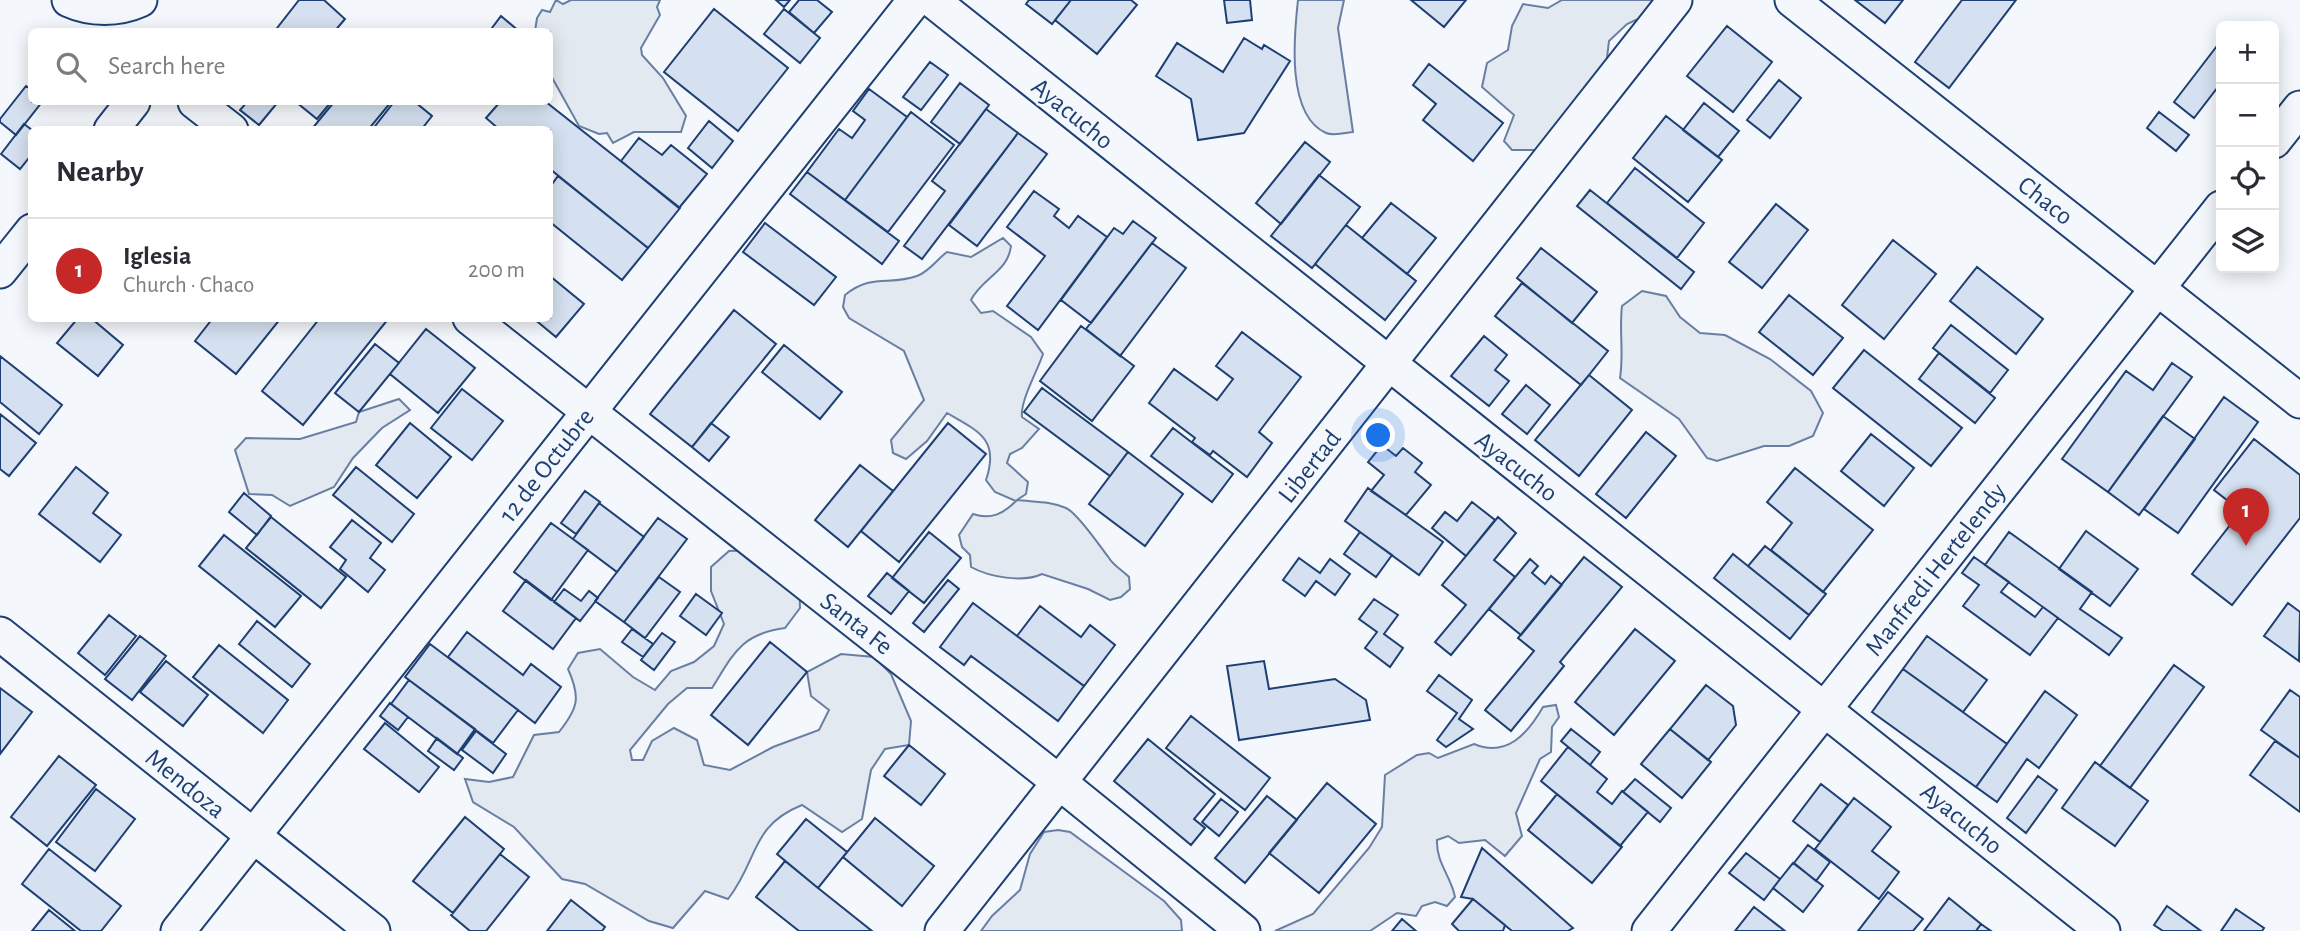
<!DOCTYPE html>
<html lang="en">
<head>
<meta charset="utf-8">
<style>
  body { margin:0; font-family:"Alegreya Sans",sans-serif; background:#f7f7f7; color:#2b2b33 }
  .controls { position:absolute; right:21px; top:21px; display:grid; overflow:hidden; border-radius:10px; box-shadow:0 4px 18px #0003 }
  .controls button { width:63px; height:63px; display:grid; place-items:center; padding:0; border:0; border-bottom:2px solid #e1e1e2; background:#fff; color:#2b2b33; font:35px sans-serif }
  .you { position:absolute; left:1379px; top:436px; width:24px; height:24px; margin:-18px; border:5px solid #fff; border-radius:50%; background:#1a73e8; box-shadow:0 0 0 10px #1a73e833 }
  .badge { display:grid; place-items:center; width:46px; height:46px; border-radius:50%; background:#c62828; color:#fff; font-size:23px; font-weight:700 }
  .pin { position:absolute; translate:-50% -58px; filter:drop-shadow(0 2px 4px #0008) }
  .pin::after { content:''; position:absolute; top:37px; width:24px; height:21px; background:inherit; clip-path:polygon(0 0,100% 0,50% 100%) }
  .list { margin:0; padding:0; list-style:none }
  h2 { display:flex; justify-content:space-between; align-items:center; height:91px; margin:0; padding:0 28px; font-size:30px }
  h2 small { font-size:23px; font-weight:400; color:#7c7c81 }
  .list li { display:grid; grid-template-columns:46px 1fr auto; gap:21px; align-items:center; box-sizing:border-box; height:105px; padding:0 28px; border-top:2px solid #e1e1e2 }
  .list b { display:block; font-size:26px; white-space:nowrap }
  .list p { margin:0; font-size:23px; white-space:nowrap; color:#7c7c81 }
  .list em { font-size:23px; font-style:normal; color:#7c7c81 }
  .icon { flex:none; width:38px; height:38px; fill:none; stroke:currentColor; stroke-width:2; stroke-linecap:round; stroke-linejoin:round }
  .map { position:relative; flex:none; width:2300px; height:931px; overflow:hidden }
  .search { position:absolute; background:#fff; box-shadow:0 4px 18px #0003; left:28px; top:28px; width:525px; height:77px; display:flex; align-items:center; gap:18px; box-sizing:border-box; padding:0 24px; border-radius:10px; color:#7c7c81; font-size:26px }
  .panel { position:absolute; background:#fff; box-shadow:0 4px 18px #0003; left:28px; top:126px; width:525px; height:196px; border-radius:10px }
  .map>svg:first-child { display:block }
  .green { fill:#e3e9f0; stroke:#687fa3; stroke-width:2 }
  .building { fill:#d5e0f0; stroke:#1d3f73; stroke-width:2 }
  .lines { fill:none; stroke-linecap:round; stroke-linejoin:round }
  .minor-casing { stroke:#1d3f73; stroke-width:37 }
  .minor { stroke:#f4f7fb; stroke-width:33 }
  .labels { text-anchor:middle; stroke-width:5; stroke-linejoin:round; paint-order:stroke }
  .street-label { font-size:26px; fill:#1d3f73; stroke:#f4f7fb }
</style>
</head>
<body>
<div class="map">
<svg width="2300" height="931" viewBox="0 0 2300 931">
  <rect width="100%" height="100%" fill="#f4f7fb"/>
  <!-- green -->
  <path class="green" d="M556,0L563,4L571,0H660L657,7L660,15L641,48L642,55L663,78L686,116L681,132H634L613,143L607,133L599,134L579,126L550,74V32L535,31L537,18L542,10L550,12Z
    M1298,0H1344L1338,28L1353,132C1345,133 1333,136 1326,133C1286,115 1294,36 1298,0Z
    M1562,0H1691L1679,11L1653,12L1627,24L1609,41L1606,66L1538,150H1512L1504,141L1514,115L1482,87L1487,63L1508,50L1512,26L1523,4L1548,8Z
    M1003,238L1011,246C1008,272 982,278 971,300L981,313L993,311L1031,337L1043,354C1037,372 1020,401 1022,417L1039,429L1022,448L1010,454L1007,463L1028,482L1026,494L1017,500C1035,502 1050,501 1066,508C1078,513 1101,548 1109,558C1113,565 1123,571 1129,577L1130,589L1121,597L1110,600L1088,589L1042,574C1023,583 989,577 971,567L970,555L962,547L959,535L973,514C991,520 1003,514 1016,501L995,492L986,480C1000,439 978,431 947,413L927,441L906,459L893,453L891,440L924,400L904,351L849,318L843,307L845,295C872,273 889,286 917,276C930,271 936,260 947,252L971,257Z
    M1642,291L1666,296L1680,317L1700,333L1725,335L1770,359L1811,391L1823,413L1813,436L1789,446H1764L1717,461L1707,458L1679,419L1620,378C1624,353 1619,331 1622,306Z
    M399,399L410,410L382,428L353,458L334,487L290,506L272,495L249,494L235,450L246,438L300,439L356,422L359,412Z
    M757,550L799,583L800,608L785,628C741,634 734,653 712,688H687L668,704L630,750L632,760H643L652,741L674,728L697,740L704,765L730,770L773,747L819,730L829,710L811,696L807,672L841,654L874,657L891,674L911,721L909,745L885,749L871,770L862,819L842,832L802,805C750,826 759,859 728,899L705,891L673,928L649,921L585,884L562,879L514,827L473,802L465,779L489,782L513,777L534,735L559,732C578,708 581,698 568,669L578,653L600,649L633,677L655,690L671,671L694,662L714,646L724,624L711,591V567L729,551Z
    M1556,705L1559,717L1552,727L1551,752L1540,759L1516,813L1522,836L1505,856L1485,840L1459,843L1448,836L1437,840C1436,863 1451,876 1455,897L1447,906L1435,902L1422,906L1416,916L1397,913L1370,931H1275L1313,914L1369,848L1382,827L1385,775L1417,755L1429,753L1438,758L1474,744C1507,758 1528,733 1543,707Z
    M1058,830L1070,832L1164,901L1181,920L1182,931H981L992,916L1020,890L1030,854L1044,832Z"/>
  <!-- building -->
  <path class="building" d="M299,0H324L345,19L334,32H274Z
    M776,0H790L784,7Z
    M799,0H817L832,12L814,33L789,12Z
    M1029,0H1071L1052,24L1026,4Z
    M1071,0H1131L1137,5L1097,54L1055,20Z
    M1224,0H1250L1252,20L1227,23Z
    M1411,0H1466L1444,27Z
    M1855,0H1903L1885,23Z
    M1962,0H2016L1949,88L1915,62Z
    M714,9L788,68L738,131L664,72Z
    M784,9L820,38L800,63L764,34Z
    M501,16L520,32H489Z
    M1727,26L1772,62L1733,112L1687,76Z
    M1244,38L1262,49L1264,45L1290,61L1244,133L1198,140L1191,99L1156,76L1177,43L1223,72Z
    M2220,42L2221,83L2194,118L2174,102Z
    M930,62L948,75L921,110L903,97Z
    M1429,64L1503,123L1473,161L1423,120L1436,104L1413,85Z
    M1779,80L1801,98L1770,138L1747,120Z
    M960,83L989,105L960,144L931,122Z
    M26,86L32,90V102H42L16,135L0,122V119Z
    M869,89L907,117L845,200L807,172L839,129L852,138L865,120L853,111Z
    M247,102H278L259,125L240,110Z
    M296,102H331L317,119Z
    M334,102H391L368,130H311Z
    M394,102H415L432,116L421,130H372Z
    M500,102H546L680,208L648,248L550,169V130H500L486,118Z
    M1704,103L1739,131L1718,157L1683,130Z
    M986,109L1018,133L922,259L904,246L945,191L932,181Z
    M911,112L954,145L888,232L845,200Z
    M2159,112L2189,135L2176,151L2147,128Z
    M1666,116L1722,160L1688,202L1633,158Z
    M709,121L733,141L712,168L688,148Z
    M24,124L32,130V154L20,169L1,154Z
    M1018,133L1047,154L977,246L949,225Z
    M639,138L662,155L671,145L707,174L679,208L621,161Z
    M1305,142L1330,162L1281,224L1256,203Z
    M1635,168L1704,223L1677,258L1607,203Z
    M807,172L899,241L882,264L790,194Z
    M1319,175L1360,207L1312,268L1271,236Z
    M558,176L648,248L622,280L550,222V187Z
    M1590,190L1694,272L1681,289L1577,206Z
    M1034,191L1059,209L1054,216L1069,228L1078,216L1107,237L1038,330L1007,306L1045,256L1007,227Z
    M1391,203L1436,238L1407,274L1362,238Z
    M1776,204L1808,230L1762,288L1729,262Z
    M1133,221L1156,238L1091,323L1061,300L1114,228L1123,234Z
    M765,223L836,277L814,305L743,252Z
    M1346,225L1416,281L1385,320L1315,264Z
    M1893,240L1936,274L1884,339L1842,305Z
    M1152,243L1186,268L1120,356L1086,329Z
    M1541,248L1597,292L1572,323L1517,278Z
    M1977,267L2043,319L2016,354L1950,301Z
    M550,276L584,304L556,337L533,318H550Z
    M1522,283L1608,351L1581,385L1495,316Z
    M1789,295L1843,338L1813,375L1759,332Z
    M734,310L776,344L692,447L650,414Z
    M78,318H91L123,345L98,376L57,343Z
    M213,318H281L236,374L195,341Z
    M320,318H389L303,425L262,391Z
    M1951,325L2008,370L1990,393L1933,348Z
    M1081,326L1134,366L1092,421L1040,381Z
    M426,329L475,368L438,413L390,374Z
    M1242,332L1301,377L1259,432L1272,443L1247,477L1213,451L1210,455L1192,442L1195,438L1149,403L1174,369L1217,400L1233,379L1216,366Z
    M1484,336L1507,355L1495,370L1509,381L1489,406L1451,376Z
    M375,344L399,363L359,412L335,393Z
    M784,345L842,392L820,419L762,372Z
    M1864,350L1962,428L1931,466L1833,388Z
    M1939,353L1995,398L1975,423L1919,379Z
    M0,356L62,405L39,434L0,402Z
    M2172,363L2192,377L2108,492L2062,459L2126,371L2153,390Z
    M1589,375L1632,410L1579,476L1535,440Z
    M1526,385L1550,405L1527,434L1502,414Z
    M1042,388L1128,452L1110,476L1024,412Z
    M462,389L503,421L472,460L431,428Z
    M2224,397L2258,422L2178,533L2144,509Z
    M0,414L36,443L9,476L0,469Z
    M2163,416L2195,439L2139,515L2108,492Z
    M410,423L451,457L417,498L376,465Z
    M711,423L729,437L709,461L692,447Z
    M948,423L986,454L899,562L861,531Z
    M1173,428L1233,474L1212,502L1151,456Z
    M1646,432L1676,456L1626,518L1596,494Z
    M1871,434L1914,468L1884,506L1841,471Z
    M2254,439L2300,475V518L2232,605L2192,574L2241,511L2214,490Z
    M1382,445L1396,456L1403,448L1422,463L1415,472L1431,485L1406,515L1371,491L1384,475L1368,462Z
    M1128,452L1183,494L1145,546L1089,504Z
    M860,465L893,491L848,547L815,520Z
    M76,467L108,493L93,513L121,535L100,562L39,514Z
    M356,467L414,514L392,542L333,495Z
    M1795,468L1873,530L1823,592L1771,550L1792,523L1767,502Z
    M1368,488L1443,542L1419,575L1345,521Z
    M585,491L600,502L576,534L561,523Z
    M244,493L271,516L257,535L229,512Z
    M1472,502L1495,520L1466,556L1432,528L1445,512L1457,521Z
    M599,503L644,537L617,572L573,539Z
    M271,517L346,577L321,608L246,548Z
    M1498,517L1516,533L1494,560L1515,577L1451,655L1435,642L1466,605L1442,585Z
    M658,518L687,539L624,622L595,601Z
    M352,520L381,543L370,558L385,570L368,592L340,569L346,560L330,547Z
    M551,523L588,550L551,600L514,572Z
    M2086,531L2138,569L2110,606L2059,569Z
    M929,532L961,558L924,603L892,578Z
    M1360,532L1392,555L1376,577L1344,554Z
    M2009,532L2092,592L2080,609L2122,638L2109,655L1985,565Z
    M224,535L301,596L275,627L199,566Z
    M1765,546L1826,594L1809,615L1748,566Z
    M1733,554L1809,615L1790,639L1714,578Z
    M1584,557L1622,587L1560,662L1564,666L1511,731L1485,710L1534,651L1518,638Z
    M1974,557L2009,582L2001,592L2035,617L2043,607L2058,618L2030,655L1963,606L1979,585L1962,573Z
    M1299,558L1320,573L1330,559L1350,574L1335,595L1316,581L1305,596L1283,580Z
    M1530,559L1538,566L1532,573L1545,584L1551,576L1562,585L1521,635L1489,609Z
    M887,573L909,591L891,614L868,596Z
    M659,577L680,592L645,638L624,622Z
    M526,580L576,618L553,649L503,611Z
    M948,580L959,589L924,632L913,623Z
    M564,589L581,601L589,591L598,598L580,621L554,602Z
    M696,594L722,613L706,635L680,616Z
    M1374,599L1398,615L1384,634L1403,648L1390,667L1365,648L1377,632L1359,619Z
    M973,603L1084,686L1058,721L971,656L964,665L940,647Z
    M2288,603L2300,612L2299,661L2264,636Z
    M1040,606L1081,637L1090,625L1115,645L1084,686L1017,636Z
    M109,615L136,636L105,675L78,653Z
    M257,621L310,664L292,687L239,644Z
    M632,629L653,644L643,657L622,642Z
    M1635,629L1675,661L1614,735L1575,702Z
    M467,632L523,675L531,664L561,687L535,723L448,657Z
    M662,633L675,642L654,670L641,660Z
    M140,636L166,656L132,700L105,679Z
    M1927,636L1987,680L1963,712L1903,669Z
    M770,642L807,672L748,745L711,715Z
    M430,644L518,710L493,743L405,677Z
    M219,645L288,700L263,733L193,677Z
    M166,661L208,695L183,726L140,692Z
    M1264,661L1269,689L1335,679L1366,700L1370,720L1239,740L1227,666Z
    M2174,665L2204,687L2130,788L2100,766Z
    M1903,669L2007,744L1976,787L1872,712Z
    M1439,675L1472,700L1459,719L1473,729L1446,747L1437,740L1457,713L1427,691Z
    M409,680L475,729L457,754L391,704Z
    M1706,685L1733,706L1736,725L1708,760L1670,729Z
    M0,688L32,712L0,754Z
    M2290,690L2300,697V758L2261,730Z
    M2045,691L2077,715L2039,768L2027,759L1997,802L1976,787Z
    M390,703L408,717L398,730L380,716Z
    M1191,716L1270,778L1245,810L1166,748Z
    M385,723L439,767L419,792L364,749Z
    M1571,729L1600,752L1590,765L1561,741Z
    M1670,729L1711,762L1682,798L1641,764Z
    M476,731L506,754L493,773L462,750Z
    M437,738L463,758L454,770L428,751Z
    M1148,739L1215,794L1194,819L1205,828L1191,845L1114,781Z
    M2275,741L2300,758V812L2250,775Z
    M909,745L945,774L921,805L884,776Z
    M1568,747L1607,779L1597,792L1612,804L1622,791L1648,812L1620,846L1541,781Z
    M59,756L96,785L47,846L11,817Z
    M2095,762L2148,801L2115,846L2062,808Z
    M2038,776L2057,790L2026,833L2007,818Z
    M1635,779L1671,808L1660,822L1623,792Z
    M1327,783L1376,824L1319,893L1269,853Z
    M1821,784L1848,805L1820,842L1793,821Z
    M96,789L135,819L95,871L56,842Z
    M1557,794L1622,847L1592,883L1528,830Z
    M1267,796L1297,820L1245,883L1215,858Z
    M1854,798L1891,827L1872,851L1899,872L1879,899L1815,849Z
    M1221,799L1238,812L1219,836L1202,822Z
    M465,817L504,849L453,913L413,881Z
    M875,818L934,866L902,906L843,857Z
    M806,819L847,852L818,888L777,854Z
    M1808,845L1830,862L1816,881L1794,863Z
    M1482,848L1573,928L1568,931H1512L1473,899L1461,897Z
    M49,849L121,906L101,931H81L22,884Z
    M1746,853L1780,879L1764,900L1729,873Z
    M500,854L529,877L486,931H470L451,915Z
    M785,861L818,888L872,931H799L756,897Z
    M1793,863L1823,886L1803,912L1773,888Z
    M1888,892L1923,919L1913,931H1858Z
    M1949,898L1981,924L1976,931H1924Z
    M1473,899L1505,925L1503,931H1459L1452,924Z
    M571,900L605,927L602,931H547Z
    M2167,906L2201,931H2163L2154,925Z
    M1754,907L1785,931H1735Z
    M2236,909L2264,928L2262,931H2221Z
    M49,910L75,931H32Z
    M1402,919L1416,931H1392Z
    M1981,924L1991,931H1976Z"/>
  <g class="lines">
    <defs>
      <path id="minor" d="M69,0C91,10 118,10 140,0
        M932,0L2103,931
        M1792,0L2300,401
        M195,102L231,130
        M111,130L133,102
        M2274,141L2300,108
        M0,271L32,231
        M470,318L1059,782L1243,931
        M0,634L373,931
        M178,931L915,0
        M942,931L1675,0
        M1649,931L2221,208"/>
    </defs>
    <!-- minor casing -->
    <use href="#minor" class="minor-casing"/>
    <!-- minor -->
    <use href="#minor" class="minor"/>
  </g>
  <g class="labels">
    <!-- street labels -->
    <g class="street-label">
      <text transform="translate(1073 113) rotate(39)" y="9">Ayacucho</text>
      <text transform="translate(2046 200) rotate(38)" y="9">Chaco</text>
      <text transform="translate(546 465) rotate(-52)" y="9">12 de Octubre</text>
      <text transform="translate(1309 466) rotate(-52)" y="9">Libertad</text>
      <text transform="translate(1517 466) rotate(38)" y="9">Ayacucho</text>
      <text transform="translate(1935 569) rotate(-52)" y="9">Manfredi Hertelendy</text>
      <text transform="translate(857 623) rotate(38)" y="9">Santa Fe</text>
      <text transform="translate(186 783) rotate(39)" y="9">Mendoza</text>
      <text transform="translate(1962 818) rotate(39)" y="9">Ayacucho</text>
    </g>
  </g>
</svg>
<div class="controls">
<button>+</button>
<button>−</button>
<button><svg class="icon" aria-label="locate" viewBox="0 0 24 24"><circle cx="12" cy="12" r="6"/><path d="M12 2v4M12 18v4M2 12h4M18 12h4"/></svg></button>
<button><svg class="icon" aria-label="layers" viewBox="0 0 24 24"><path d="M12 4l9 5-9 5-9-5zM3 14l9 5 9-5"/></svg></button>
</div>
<div class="you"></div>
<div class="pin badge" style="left:2246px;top:546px">1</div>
<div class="search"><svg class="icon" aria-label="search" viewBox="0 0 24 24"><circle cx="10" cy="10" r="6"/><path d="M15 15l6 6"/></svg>Search here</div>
<section class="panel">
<h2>Nearby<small></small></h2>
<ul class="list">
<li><span class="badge">1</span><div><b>Iglesia</b><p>Church · Chaco</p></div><em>200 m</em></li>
</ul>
</section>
</div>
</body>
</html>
